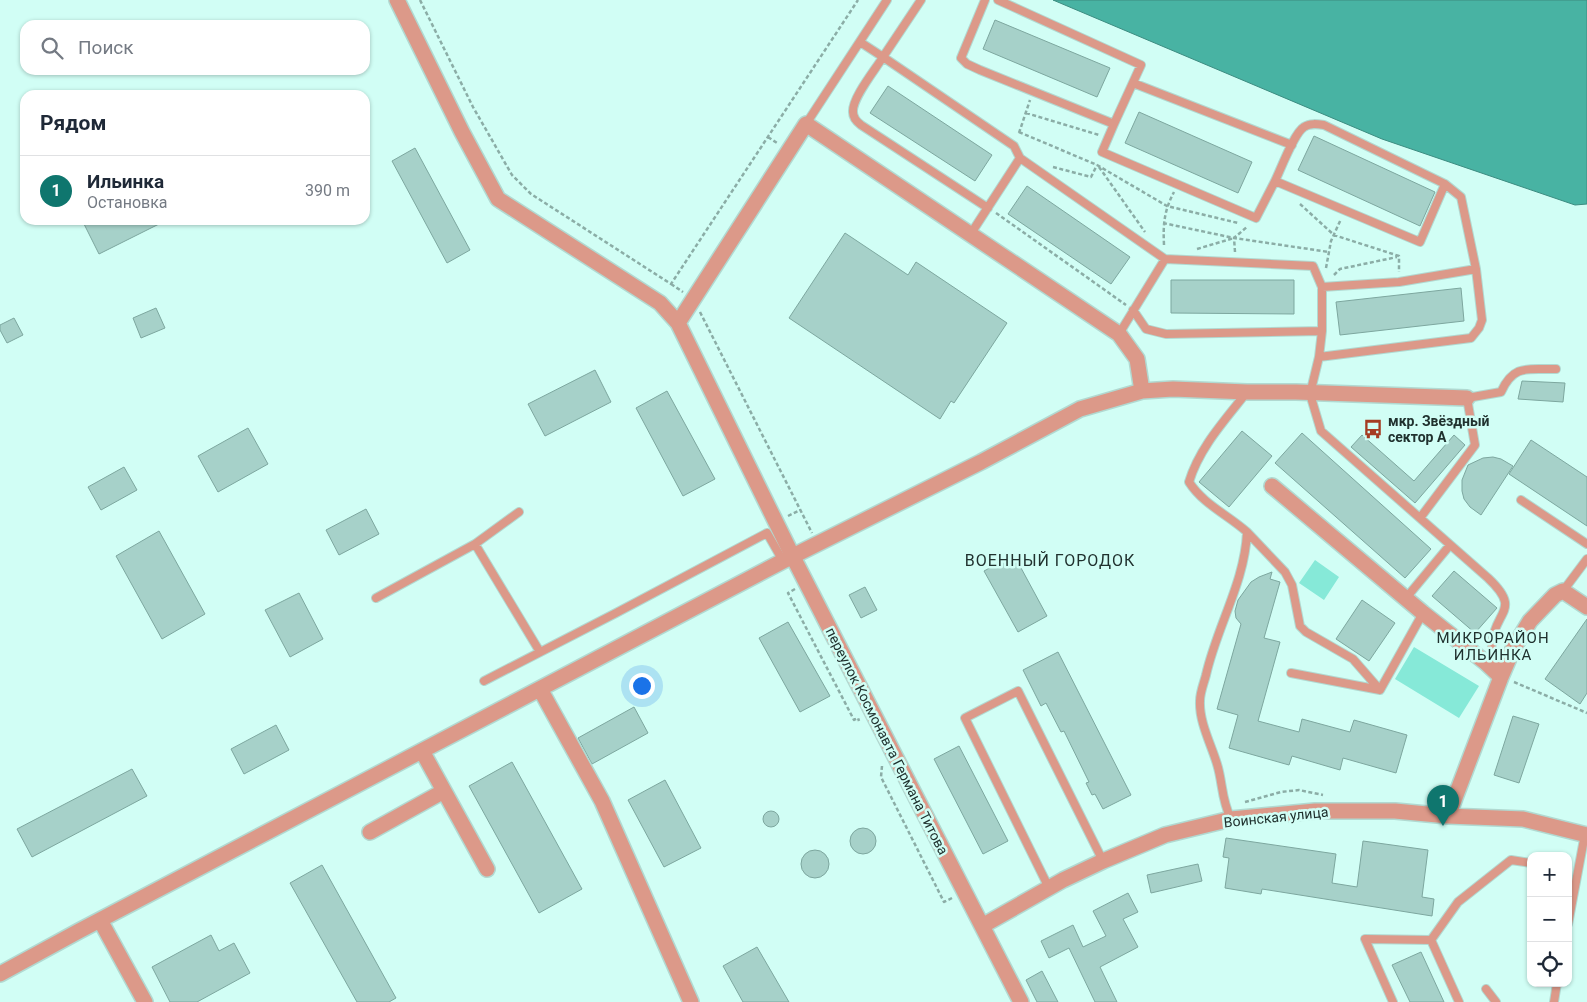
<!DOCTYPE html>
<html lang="ru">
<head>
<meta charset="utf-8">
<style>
  body { margin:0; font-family:Roboto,sans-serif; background:#f2f2f3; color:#1f2937 }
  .controls { position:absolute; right:15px; bottom:15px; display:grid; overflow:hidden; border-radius:10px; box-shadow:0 1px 4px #0004 }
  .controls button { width:45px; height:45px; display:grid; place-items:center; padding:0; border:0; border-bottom:1px solid #e0e1e3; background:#fff; color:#1f2937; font:25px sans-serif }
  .you { position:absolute; left:641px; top:685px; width:18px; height:18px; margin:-12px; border:4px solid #fff; border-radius:50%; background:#1a73e8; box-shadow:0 0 0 8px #1a73e833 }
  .badge { display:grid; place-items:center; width:32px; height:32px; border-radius:50%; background:#0f766e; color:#fff; font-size:16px; font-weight:700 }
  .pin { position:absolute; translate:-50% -41px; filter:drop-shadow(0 1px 2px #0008) }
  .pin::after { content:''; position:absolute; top:26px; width:18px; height:15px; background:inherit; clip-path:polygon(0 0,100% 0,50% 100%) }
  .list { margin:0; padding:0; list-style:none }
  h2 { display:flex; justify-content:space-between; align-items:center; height:65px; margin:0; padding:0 20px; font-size:21px }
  h2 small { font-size:16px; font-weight:400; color:#747a83 }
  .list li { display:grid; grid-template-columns:32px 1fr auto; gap:15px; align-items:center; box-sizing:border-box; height:70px; padding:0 20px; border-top:1px solid #e0e1e3 }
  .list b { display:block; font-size:19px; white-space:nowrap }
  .list p { margin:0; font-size:16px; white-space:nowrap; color:#747a83 }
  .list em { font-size:16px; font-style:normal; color:#747a83 }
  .icon { flex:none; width:28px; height:28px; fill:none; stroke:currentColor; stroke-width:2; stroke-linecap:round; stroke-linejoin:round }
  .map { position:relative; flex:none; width:1587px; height:1002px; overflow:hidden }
  .search { position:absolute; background:#fff; box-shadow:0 1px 4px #0004; left:20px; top:20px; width:350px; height:55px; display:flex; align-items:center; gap:12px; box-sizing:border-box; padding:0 18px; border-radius:15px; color:#747a83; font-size:19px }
  .panel { position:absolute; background:#fff; box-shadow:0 1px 4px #0004; left:20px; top:90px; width:350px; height:135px; border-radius:15px }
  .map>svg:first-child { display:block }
  .green { fill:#86e9d8 }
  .water { fill:#48b3a3; stroke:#3c8c80 }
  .building { fill:#a6d1c9; stroke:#7da79f }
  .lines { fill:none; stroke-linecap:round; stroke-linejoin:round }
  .lane-casing { stroke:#b1d9d1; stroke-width:10 }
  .street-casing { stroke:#b1d9d1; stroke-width:18 }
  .path { stroke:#8bada6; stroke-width:2.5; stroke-dasharray:4 2.5; stroke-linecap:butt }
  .lane { stroke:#dc9989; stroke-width:8 }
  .street { stroke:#dc9989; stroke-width:15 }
  .labels { text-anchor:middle; stroke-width:5; stroke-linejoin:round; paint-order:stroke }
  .poi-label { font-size:14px; font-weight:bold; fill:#20312e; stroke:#d1fef5; text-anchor:start }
  .street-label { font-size:14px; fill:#20312e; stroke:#d1fef5 }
  .neighbourhood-label { font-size:15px; letter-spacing:1px; fill:#20312e; stroke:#d1fef5 }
  .quarter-label { font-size:16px; letter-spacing:1px; fill:#20312e; stroke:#d1fef5 }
</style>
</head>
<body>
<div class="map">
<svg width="1587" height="1002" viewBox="0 0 1587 1002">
  <rect width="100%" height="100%" fill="#d1fef5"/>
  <!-- green -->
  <path class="green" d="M1315,560L1339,577L1324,600L1299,583Z
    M1414,647L1479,686L1459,718L1395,679Z"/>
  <!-- water -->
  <path class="water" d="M1053,0H1587V204L1575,205L1382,139Z"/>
  <!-- building -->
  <path class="building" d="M995,20L1110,68L1097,97L983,49Z
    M888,86L992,155L975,181L870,113Z
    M1139,112L1252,162L1238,193L1125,143Z
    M1314,136L1435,192L1420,226L1298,170Z
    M415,148L470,250L447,263L392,161Z
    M1027,186L1130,257L1111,284L1008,214Z
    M82,220H167L99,254Z
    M845,233L908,275L916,262L1007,323L954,403L951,401L940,419L789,318Z
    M1171,280H1294V314L1171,313Z
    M1461,288L1464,321L1340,335L1336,302Z
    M156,308L165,328L141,338L133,318Z
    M14,318L23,335L7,343L0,330V325Z
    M595,370L611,402L545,436L528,404Z
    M1522,381L1565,383L1563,402L1518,399Z
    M667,391L715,479L683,496L636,408Z
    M248,428L268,464L218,492L198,456Z
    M1242,431L1272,456L1229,507L1199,482Z
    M1302,433L1431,549L1405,578L1275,463Z
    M1362,435L1414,481L1454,435L1465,445L1415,503L1351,447Z
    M1531,440L1587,477V526L1509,474Z
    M1493,457L1501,459L1513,466L1481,515L1470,507L1464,499L1462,491V480L1468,465L1483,458Z
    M124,467L137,490L101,510L88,487Z
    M366,509L379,534L339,555L326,530Z
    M159,531L205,614L162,639L116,556Z
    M1014,555L1047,616L1018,632L984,571Z
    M1454,571L1497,608L1475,633L1432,596Z
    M1272,572L1270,579L1280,582L1264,638L1280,642L1258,721L1299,732L1302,719L1350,732L1354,720L1407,735L1396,773L1343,758L1340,770L1292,756L1289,765L1229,748L1238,715L1217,709L1241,624L1236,618L1235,611L1238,600L1251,582L1259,577Z
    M865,587L877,610L861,618L849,595Z
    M299,593L323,639L290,657L265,610Z
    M1362,600L1395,623L1369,661L1336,639Z
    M1587,619V693L1580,704L1545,679Z
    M788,622L830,696L800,712L759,638Z
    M1058,652L1131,795L1103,809L1095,794L1092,795L1086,783L1089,782L1064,731L1061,732L1046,703L1041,706L1023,670Z
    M634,707L648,733L592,764L578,738Z
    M1513,716L1539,724L1519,783L1494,775Z
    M276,725L289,750L244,774L231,749Z
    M959,746L1008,841L983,854L934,759Z
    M512,762L582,889L539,913L469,786Z
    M132,769L147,796L32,857L17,829Z
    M665,780L701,848L664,867L628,800Z
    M763 819a8 8 0 1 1 16 0a8 8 0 1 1-16 0Z
    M850 841a13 13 0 1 1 26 0a13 13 0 1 1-26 0Z
    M1226,838L1336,854L1332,883L1357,887L1363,841L1428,850L1422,897L1434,899L1432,916L1262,889L1261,894L1225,888L1229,858L1223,857Z
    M801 864a14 14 0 1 1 28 0a14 14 0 1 1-28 0Z
    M1198,864L1202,881L1151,893L1147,875Z
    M322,865L396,998L389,1002H357L290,883Z
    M1128,893L1138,912L1123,919L1138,947L1100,967L1117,1002H1095L1069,948L1049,958L1041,941L1073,925L1083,947L1106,936L1093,911Z
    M211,935L219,951L234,943L250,973L197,1002H170L152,967Z
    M757,947L789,1002H743L723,966Z
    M1421,952L1444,1002H1410L1392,965Z
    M1042,971L1058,1002H1037L1026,980Z"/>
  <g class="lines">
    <defs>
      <path id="lane" d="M921,0L883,57L1014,146L1020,158
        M985,0L961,58L967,64L980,70L1114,124L1102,152L1256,218L1275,181L1420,242L1445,184L1461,197L1476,269L1399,282L1322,287
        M998,0L1141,65L1114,124
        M860,42L883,57C875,70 852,98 853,112C853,118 857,122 861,125L988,208
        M1133,83L1292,145
        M806,124L887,0
        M1275,181C1281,169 1294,133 1304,127C1310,123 1317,124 1324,125L1445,184
        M970,235L1020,158L1165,259
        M1133,310L1146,329L1166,334L1322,331
        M1119,334L1165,259L1313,266L1322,287V331L1319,357L1310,394L1321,431L1488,578C1523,611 1494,611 1492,644C1491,653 1496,662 1498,670
        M1319,357L1471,338L1479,328L1482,320L1476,269
        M1247,392C1225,420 1199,448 1189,482C1203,504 1228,515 1247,532
        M1521,500L1587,544
        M1420,518L1475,445L1467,398L1501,392C1514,363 1529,370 1556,369
        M475,544L540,652
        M1563,591L1587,559
        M376,598L475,544L519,512
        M1406,598L1450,545
        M1291,673L1380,690L1423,613
        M484,681L616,613L767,533L783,561
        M1231,819C1221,799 1223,783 1217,764C1211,744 1199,722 1200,701C1200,692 1204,683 1206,675C1217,626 1245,582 1247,532L1285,572L1292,585L1300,626L1306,632L1353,659L1380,690
        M1049,888L965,718L1018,691L1103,861
        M1568,924L1585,834
        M1431,940L1458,902L1511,860L1531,863
        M1431,940L1459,1002
        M1486,989L1496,1002
        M1393,1002L1365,939L1431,940
        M1554,1002L1557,983"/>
      <path id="street" d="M397,0L462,132L498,199L660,303L678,323L793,557L982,926
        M678,323L806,124L1119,334L1137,359L1142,391
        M1272,486L1423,613L1485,662L1501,677
        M540,689L602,801L691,1002
        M422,751L487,869
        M1448,816L1501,677L1513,649L1530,621L1555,595L1563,591L1587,607
        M370,832L444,791
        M100,920L145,1002
        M0,974L79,931L783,561L981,462L1080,409L1142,391L1173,389L1247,392H1296L1467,398
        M1021,1002L982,926L1063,880L1103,861L1165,835L1231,819L1315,811H1395L1448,816L1523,819L1587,835"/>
    </defs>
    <!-- lane casing -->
    <use href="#lane" class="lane-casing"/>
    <!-- street casing -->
    <use href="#street" class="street-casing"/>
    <!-- path -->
    <path class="path" d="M420,0L473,107L512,175L531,194L671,284L858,0
      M1026,113L1099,135
      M1019,132L1097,165L1167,206L1238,223
      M1019,133L1030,100
      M768,137L777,143
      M1053,167L1091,177L1097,165
      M1099,167L1145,232
      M1300,204L1334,235L1399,256V272
      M996,213L1126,305
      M1163,223L1234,238L1329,252
      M1164,245C1163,224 1164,211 1174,192
      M1197,249L1234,238
      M1235,252L1234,238L1248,226
      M1326,268L1331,241L1341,219
      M1334,275L1340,269L1397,257
      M671,284L683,292
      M700,312L812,533
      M788,516L800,510
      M795,589L788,593L854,720L858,718L859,721
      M1514,682L1587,713
      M882,766L881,777L944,902L952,898
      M1245,802L1281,792L1299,790L1323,795"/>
    <!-- lane -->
    <use href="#lane" class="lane"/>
    <!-- street -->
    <use href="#street" class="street"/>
  </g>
  <!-- icons -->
  <defs>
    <symbol id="bus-bare" viewBox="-9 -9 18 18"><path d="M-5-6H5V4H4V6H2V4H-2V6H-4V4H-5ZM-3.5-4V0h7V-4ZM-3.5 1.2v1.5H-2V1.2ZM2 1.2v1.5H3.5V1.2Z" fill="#a53c23" stroke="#d1fef5" stroke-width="2.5" paint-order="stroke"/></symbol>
  </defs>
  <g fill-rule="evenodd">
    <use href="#bus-bare" x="1359" y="415" width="28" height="28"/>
  </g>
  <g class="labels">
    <!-- poi labels -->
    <g class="poi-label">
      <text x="1388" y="426">мкр. Звёздный<tspan x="1388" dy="16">сектор А</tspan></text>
    </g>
    <!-- street labels -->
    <g class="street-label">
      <text transform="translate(887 741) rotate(63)" y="5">переулок Космонавта Германа Титова</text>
      <text transform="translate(1276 817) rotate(-6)" y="5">Воинская улица</text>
    </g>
    <!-- neighbourhood labels -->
    <g class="neighbourhood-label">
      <text x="1493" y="643">МИКРОРАЙОН<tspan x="1493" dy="17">ИЛЬИНКА</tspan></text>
    </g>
    <!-- quarter labels -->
    <g class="quarter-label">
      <text x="1050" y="566">ВОЕННЫЙ ГОРОДОК</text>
    </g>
  </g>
</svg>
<div class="controls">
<button>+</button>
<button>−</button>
<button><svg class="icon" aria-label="locate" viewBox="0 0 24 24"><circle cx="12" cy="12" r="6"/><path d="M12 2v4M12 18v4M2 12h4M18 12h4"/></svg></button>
</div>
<div class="you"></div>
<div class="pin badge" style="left:1443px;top:826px">1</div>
<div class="search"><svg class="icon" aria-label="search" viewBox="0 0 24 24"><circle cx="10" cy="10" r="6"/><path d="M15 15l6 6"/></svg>Поиск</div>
<section class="panel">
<h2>Рядом<small></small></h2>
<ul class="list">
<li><span class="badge">1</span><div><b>Ильинка</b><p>Остановка</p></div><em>390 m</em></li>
</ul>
</section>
</div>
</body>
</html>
